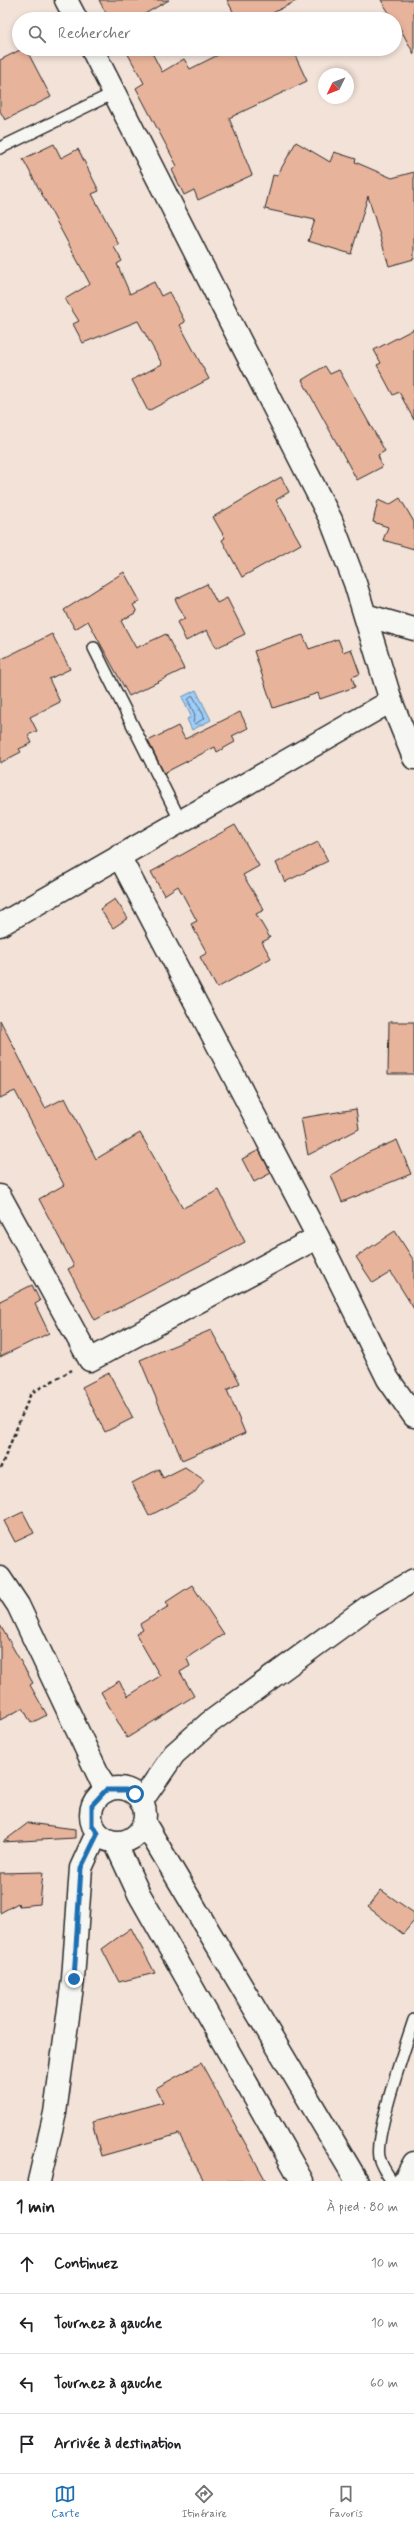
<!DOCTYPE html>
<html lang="fr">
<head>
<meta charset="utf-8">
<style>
  body { margin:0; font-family:Mynerve,sans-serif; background:#f2f2f2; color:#202124 }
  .compass { position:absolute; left:318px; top:68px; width:36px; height:36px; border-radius:50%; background:#fff; box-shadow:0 2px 6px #0003; rotate:227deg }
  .stop { position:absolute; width:12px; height:12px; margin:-9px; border:3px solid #1f6fb2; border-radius:50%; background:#fff }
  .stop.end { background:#1f6fb2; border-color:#fff; box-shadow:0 1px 4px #0008 }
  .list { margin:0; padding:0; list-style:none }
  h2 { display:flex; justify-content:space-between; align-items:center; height:52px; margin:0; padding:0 16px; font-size:17px }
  h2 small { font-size:13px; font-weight:400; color:#757577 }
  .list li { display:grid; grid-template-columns:26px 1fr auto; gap:12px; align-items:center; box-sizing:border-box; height:60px; padding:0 16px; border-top:1px solid #e0e0e0 }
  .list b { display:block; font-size:15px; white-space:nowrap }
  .list em { font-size:13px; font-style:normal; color:#757577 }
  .icon { flex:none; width:22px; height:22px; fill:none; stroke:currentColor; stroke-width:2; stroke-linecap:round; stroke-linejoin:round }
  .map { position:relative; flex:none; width:414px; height:2181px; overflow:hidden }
  .search { position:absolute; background:#fff; box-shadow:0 2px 6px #0003; left:12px; right:12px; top:12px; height:44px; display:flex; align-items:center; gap:10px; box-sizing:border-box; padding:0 14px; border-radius:22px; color:#757577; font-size:15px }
  .sheet { height:292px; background:#fff }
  nav { display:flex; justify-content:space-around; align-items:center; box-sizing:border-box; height:56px; border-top:1px solid #e0e0e0; background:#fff; font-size:11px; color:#757577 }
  nav a { display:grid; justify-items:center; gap:2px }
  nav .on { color:#1f6fb2 }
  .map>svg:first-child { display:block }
  .water { fill:url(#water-ripples); stroke:#6f8ca7 }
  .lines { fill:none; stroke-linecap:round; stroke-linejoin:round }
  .shore { stroke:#596c7d; stroke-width:1 }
  .building { fill:#e8b39b; stroke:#2b2b2b }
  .service-casing { stroke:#2b2b2b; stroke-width:14 }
  .minor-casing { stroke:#2b2b2b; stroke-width:25 }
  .tertiary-casing { stroke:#2b2b2b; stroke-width:25 }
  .path { stroke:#2b2b2b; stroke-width:2.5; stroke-dasharray:4 3; stroke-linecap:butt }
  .service { stroke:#f6f6f2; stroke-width:11 }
  .minor { stroke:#f6f6f2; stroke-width:22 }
  .tertiary { stroke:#f6f6f2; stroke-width:22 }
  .route { stroke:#1f6fb2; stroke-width:5 }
</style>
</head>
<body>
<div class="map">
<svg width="414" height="2181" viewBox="0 0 414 2181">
  <defs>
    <pattern id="water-ripples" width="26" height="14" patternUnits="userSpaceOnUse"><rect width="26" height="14" fill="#9dcdf9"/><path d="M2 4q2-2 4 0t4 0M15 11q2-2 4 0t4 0" fill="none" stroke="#87b0d6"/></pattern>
  </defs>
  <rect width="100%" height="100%" fill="#f2e2d8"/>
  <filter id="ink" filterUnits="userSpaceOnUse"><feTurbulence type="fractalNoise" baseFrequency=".025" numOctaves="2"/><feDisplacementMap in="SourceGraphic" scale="8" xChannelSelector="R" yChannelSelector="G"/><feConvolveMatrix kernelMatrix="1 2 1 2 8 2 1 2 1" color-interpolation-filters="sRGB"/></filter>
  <g filter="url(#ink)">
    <!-- water -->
    <path class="water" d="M196,690L211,720L192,730L187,719L191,716L182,697Z"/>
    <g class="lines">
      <!-- shore -->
      <path class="shore" d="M193,696L205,718L195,724L193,722L195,715L188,700Z"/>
    </g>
    <!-- building -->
    <path class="building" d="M99,0H169L136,19H109Z
      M227,0H298L261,19H237Z
      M381,0H414V54L395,19H393Z
      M22,49H26L51,97L5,120L0,111V60Z
      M125,49H150L162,72L184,59L190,69L230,49H292L307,81L229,118L252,175L198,200L194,190L184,195L172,170L177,166L136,88L144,83Z
      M296,142L330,162L334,152L356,159L355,162L392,178L414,172V259L389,266L368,196L351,254L308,241L315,220L265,209L273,175L277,176Z
      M54,144L61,158L78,149L99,191L92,194L119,245L114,247L122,261L117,264L130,294L154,282L161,296L169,292L185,322L180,325L209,379L148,411L132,380L162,364L138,321L83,343L73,324L79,321L65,299L90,284L23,159Z
      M414,329V420L399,392L393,395L377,365L381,363L374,350Z
      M325,366L330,374L339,370L385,451L378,455L382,467L357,480L302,380Z
      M281,477L289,492L276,500L301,544L242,577L222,540L225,538L213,517Z
      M400,498L414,522V549L383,540L388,527L373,522L378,500L389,505Z
      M124,572L140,601L133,605L137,612L121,621L136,648L166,634L184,669L129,696L88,621L75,629L64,610Z
      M207,584L217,603L227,598L245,634L216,648L207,630L186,641L177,622L185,619L175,599Z
      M52,634L70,669L49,679L60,702L30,717L37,731L28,735L32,743L19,749L21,752L0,763V660Z
      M303,635L309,649L338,639L343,652L351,649L360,674L352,677L355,687L320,699L318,693L273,708L254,651Z
      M240,712L248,728L232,736L235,742L217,752L215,747L164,773L148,741L178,726L185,739Z
      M235,825L259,866L243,875L264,910L256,914L270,938L262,942L271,958L217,988L200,957L207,953L191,924L197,921L178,886L164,895L151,872Z
      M318,842L328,861L285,882L276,863Z
      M115,899L128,918L113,928L100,909Z
      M0,1020L45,1108L65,1098L96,1159L140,1133L183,1208L219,1190L245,1242L95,1320L68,1269L74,1266L39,1199L64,1185L15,1091L0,1098Z
      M389,1022H414V1074H388Z
      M356,1109L359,1129L308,1155L301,1118Z
      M397,1140L411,1174L342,1202L331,1175L367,1153Z
      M259,1150L271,1173L254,1182L242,1159Z
      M395,1231L414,1261V1309L391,1272L373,1283L356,1257Z
      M32,1285L40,1301L35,1304L49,1333L0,1357V1301Z
      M211,1330L240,1383L227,1390L245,1433L182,1460L140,1360Z
      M109,1373L133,1418L105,1432L82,1387Z
      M185,1467L204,1480L195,1492L149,1516L132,1483L159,1469L163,1478Z
      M23,1512L34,1533L15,1542L4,1521Z
      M192,1585L224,1634L191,1655L187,1659L190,1666L180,1672L194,1696L127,1738L101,1692L119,1681L128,1696L160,1676L136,1634L143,1630L140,1624L169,1606L166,1602Z
      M0,1625L33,1683L30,1685L47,1715L31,1723L23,1708L0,1720Z
      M28,1823L75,1829V1838L3,1842Z
      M43,1872L40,1904L19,1906L18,1903L0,1913V1873Z
      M381,1890L414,1913V1921L403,1934L368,1907Z
      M131,1928L155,1973L119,1982L102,1949Z
      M201,2063L266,2181H204L179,2134L101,2156L92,2122L163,2102L156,2088Z"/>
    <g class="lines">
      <defs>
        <path id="service" d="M0,148L114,93
          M94,648L181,822
          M392,2181C386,2173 381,2166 379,2157C374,2136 406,2044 414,2020"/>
        <path id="minor" d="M66,0L76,19
          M92,49L331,520L355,583L391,701L414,758
          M365,615L414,629
          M119,856L318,1237L388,1379L414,1416
          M0,925L391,701
          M0,1196L90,1360L318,1237
          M0,1578L18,1605L106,1791
          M404,2181L414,2163"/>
        <path id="tertiary" d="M91 1815a27 27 0 1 1 54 0a27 27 0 1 1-54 0Z
          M141,1802L174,1754L209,1723L368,1607L414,1580
          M144,1822L357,2181
          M115,1842L139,1894L302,2181
          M39,2181L55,2113L73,1979L81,1868L97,1833"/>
      </defs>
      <!-- service casing -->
      <use href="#service" class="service-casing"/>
      <!-- minor casing -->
      <use href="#minor" class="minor-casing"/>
      <!-- tertiary casing -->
      <use href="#tertiary" class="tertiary-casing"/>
      <!-- path -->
      <path class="path" d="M0,1469L31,1393L72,1370"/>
      <!-- service -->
      <use href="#service" class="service"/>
      <!-- minor -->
      <use href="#minor" class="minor"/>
      <!-- tertiary -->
      <use href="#tertiary" class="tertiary"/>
    </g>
  </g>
  <g class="lines" filter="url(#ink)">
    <!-- route -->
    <path class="route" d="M74,1979L81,1868L98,1833L92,1825V1805L106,1790H126L135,1794"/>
  </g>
</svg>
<svg class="compass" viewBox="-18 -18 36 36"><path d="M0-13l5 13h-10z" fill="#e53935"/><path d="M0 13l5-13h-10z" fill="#757577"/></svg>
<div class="stop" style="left:135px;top:1794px"></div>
<div class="stop end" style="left:74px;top:1979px"></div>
<div class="search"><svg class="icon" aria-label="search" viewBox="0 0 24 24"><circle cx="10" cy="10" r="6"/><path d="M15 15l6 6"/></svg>Rechercher</div>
</div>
<section class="sheet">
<h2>1 min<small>À pied · 80 m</small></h2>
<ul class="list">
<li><svg class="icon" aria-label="ahead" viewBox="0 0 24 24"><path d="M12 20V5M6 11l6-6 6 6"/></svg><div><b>Continuez</b></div><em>10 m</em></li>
<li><svg class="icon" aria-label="left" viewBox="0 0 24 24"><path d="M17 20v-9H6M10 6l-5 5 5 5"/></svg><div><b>Tournez à gauche</b></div><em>10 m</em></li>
<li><svg class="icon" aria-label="left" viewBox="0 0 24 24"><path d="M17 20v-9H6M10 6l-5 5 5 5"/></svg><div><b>Tournez à gauche</b></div><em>60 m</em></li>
<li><svg class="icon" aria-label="arrive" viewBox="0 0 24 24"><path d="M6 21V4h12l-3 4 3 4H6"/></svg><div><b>Arrivée à destination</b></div></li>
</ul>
</section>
<nav>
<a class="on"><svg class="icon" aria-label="map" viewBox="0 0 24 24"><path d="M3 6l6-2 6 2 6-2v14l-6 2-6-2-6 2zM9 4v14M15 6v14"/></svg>Carte</a>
<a><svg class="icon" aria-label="directions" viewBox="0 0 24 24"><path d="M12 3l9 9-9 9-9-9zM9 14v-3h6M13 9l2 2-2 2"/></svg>Itinéraire</a>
<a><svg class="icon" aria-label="saved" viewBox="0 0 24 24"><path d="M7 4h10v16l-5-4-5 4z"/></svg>Favoris</a>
</nav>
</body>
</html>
